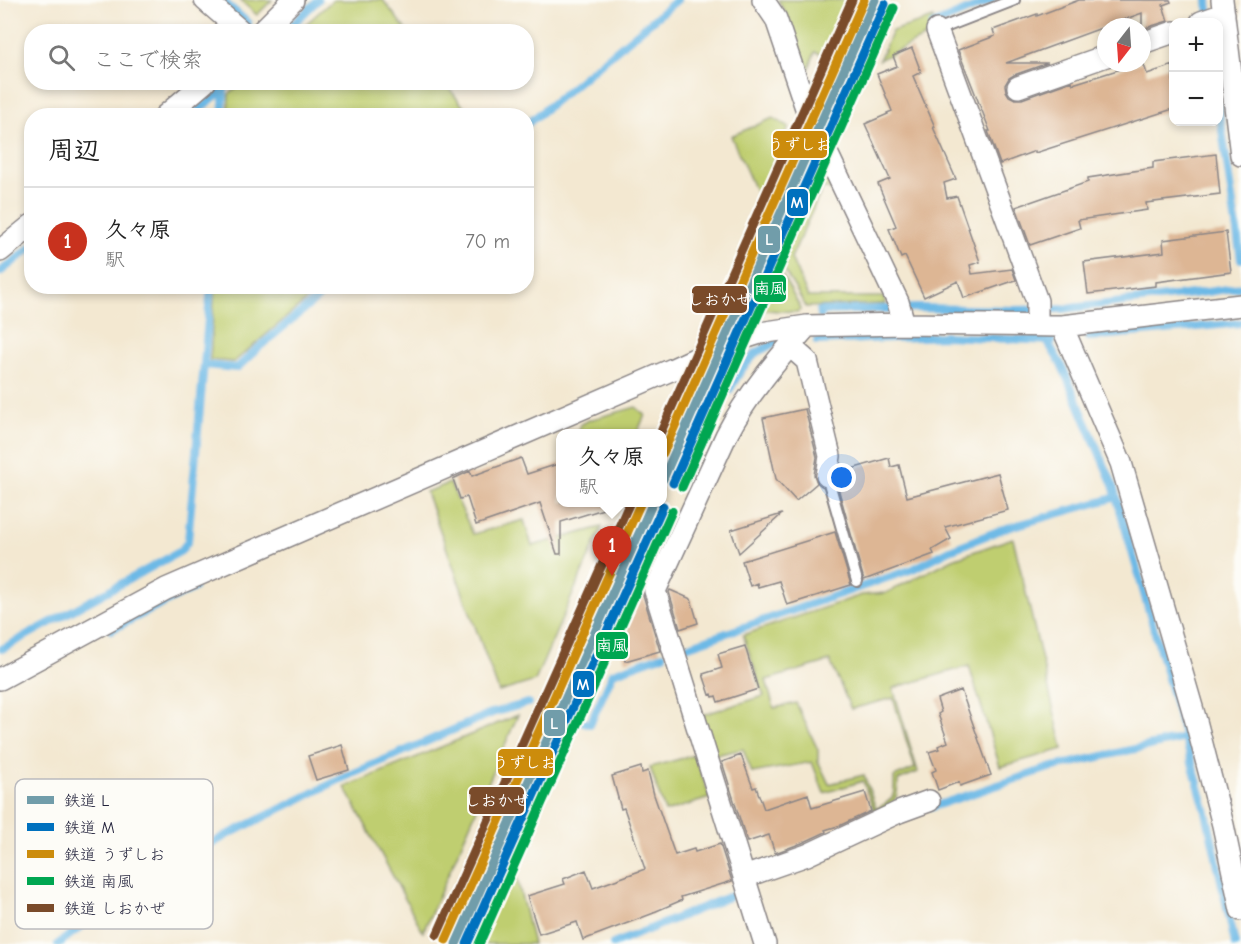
<!DOCTYPE html>
<html lang="ja">
<head>
<meta charset="utf-8">
<style>
  body { margin:0; font-family:"Comic Neue","Klee One",sans-serif; background:#f6f6f6; color:#222 }
  .controls { position:absolute; right:18px; top:18px; display:grid; overflow:hidden; border-radius:12px; box-shadow:0 3px 9px #0003 }
  .controls button { width:54px; height:54px; display:grid; place-items:center; padding:0; border:0; border-bottom:2px solid #e0e0e0; background:#fff; color:#222; font:30px sans-serif }
  .compass { position:absolute; left:1097px; top:18px; width:54px; height:54px; border-radius:50%; background:#fff; box-shadow:0 3px 9px #0003; rotate:197deg }
  .you { position:absolute; left:842px; top:478px; width:21px; height:21px; margin:-15px; border:4px solid #fff; border-radius:50%; background:#1a73e8; box-shadow:0 0 0 9px #1a73e833 }
  .badge { display:grid; place-items:center; width:39px; height:39px; border-radius:50%; background:#c8321e; color:#fff; font-size:20px; font-weight:700 }
  .pin { position:absolute; translate:-50% -50px; filter:drop-shadow(0 2px 3px #0008) }
  .pin::after { content:''; position:absolute; top:32px; width:21px; height:18px; background:inherit; clip-path:polygon(0 0,100% 0,50% 100%) }
  .popup { position:absolute; left:556px; top:429px; width:111px; height:78px; box-sizing:border-box; display:grid; place-content:center; border-radius:12px; background:#fff; filter:drop-shadow(0 2px 4px #0005); font-size:20px; white-space:nowrap; color:#767676 }
  .popup b { font-size:22px; color:#222 }
  .popup::after { content:''; position:absolute; left:50%; top:100%; margin-left:-12px; border:12px solid transparent; border-top-color:#fff }
  .list { margin:0; padding:0; list-style:none }
  h2 { display:flex; justify-content:space-between; align-items:center; height:78px; margin:0; padding:0 24px; font-size:26px }
  h2 small { font-size:20px; font-weight:400; color:#767676 }
  .list li { display:grid; grid-template-columns:39px 1fr auto; gap:18px; align-items:center; box-sizing:border-box; height:108px; padding:0 24px; border-top:2px solid #e0e0e0 }
  .list b { display:block; font-size:22px; white-space:nowrap }
  .list p { margin:0; font-size:20px; white-space:nowrap; color:#767676 }
  .list em { font-size:20px; font-style:normal; color:#767676 }
  .icon { flex:none; width:33px; height:33px; fill:none; stroke:currentColor; stroke-width:2; stroke-linecap:round; stroke-linejoin:round }
  .map { position:relative; flex:none; width:1241px; height:944px; overflow:hidden }
  .search { position:absolute; background:#fff; box-shadow:0 3px 9px #0003; left:24px; top:24px; width:510px; height:66px; display:flex; align-items:center; gap:15px; box-sizing:border-box; padding:0 21px; border-radius:24px; color:#767676; font-size:22px }
  .panel { position:absolute; background:#fff; box-shadow:0 3px 9px #0003; left:24px; top:108px; width:510px; height:186px; border-radius:24px }
  .map>svg:first-child { display:block }
  .green { fill:#bfce70; stroke:#707856; stroke-width:1.5; fill-rule:evenodd }
  .lines { fill:none; stroke-linecap:round; stroke-linejoin:round }
  .stream { stroke:#6db9e6; stroke-width:8 }
  .building { fill:#ddb694 }
  .lane-casing { stroke:#8a8586; stroke-width:14 }
  .street-casing { stroke:#8a8586; stroke-width:24 }
  .lane { stroke:#fff; stroke-width:10 }
  .street { stroke:#fff; stroke-width:21 }
  .rail-1-casing { stroke:#fdfcf7; stroke-width:14 }
  .rail-2-casing { stroke:#fdfcf7; stroke-width:14 }
  .rail-3-casing { stroke:#fdfcf7; stroke-width:14 }
  .rail-4-casing { stroke:#fdfcf7; stroke-width:14 }
  .rail-5-casing { stroke:#fdfcf7; stroke-width:14 }
  .rail-1 { stroke:#719daa; stroke-width:9 }
  .rail-2 { stroke:#0071be; stroke-width:9 }
  .rail-3 { stroke:#cc8c0c; stroke-width:9 }
  .rail-4 { stroke:#00a651; stroke-width:9 }
  .rail-5 { stroke:#7a4b2a; stroke-width:9 }
  .key { fill:#fdfcf7; stroke:#bbbbbf; stroke-width:1.5 }
  .key-label { font-size:16px; fill:#22223b }
  .line-badge { stroke:#fdfcf7; stroke-width:2 }
  .badge-label { font-size:16px; text-anchor:middle; font-weight:bold; fill:#fff }
</style>
</head>
<body>
<div class="map">
<svg width="1241" height="944" viewBox="0 0 1241 944">
  <rect width="100%" height="100%" fill="#fdfcf7"/>
  <filter id="ink" filterUnits="userSpaceOnUse"><feTurbulence type="fractalNoise" baseFrequency=".0167" numOctaves="2"/><feDisplacementMap in="SourceGraphic" scale="12" xChannelSelector="R" yChannelSelector="G"/><feConvolveMatrix kernelMatrix="1 2 1 2 8 2 1 2 1" color-interpolation-filters="sRGB"/></filter>
  <filter id="wash" filterUnits="userSpaceOnUse"><feTurbulence type="fractalNoise" baseFrequency=".008" numOctaves="4" result="noise"/><feDisplacementMap in="SourceGraphic" scale="24" xChannelSelector="R" yChannelSelector="G"/><feGaussianBlur stdDeviation="1.35" result="paint"/><feColorMatrix in="noise" values="0 0 0 0 0 0 0 0 0 0 0 0 0 0 0 0 0 1.4 0 .05"/><feComposite in="paint" operator="in"/></filter>
  <g filter="url(#wash)">
    <rect width="100%" height="100%" fill="#f3e8d1"/>
    <!-- green -->
    <path class="green" d="M240,0H272L257,15Z
      M333,0H383L407,31H298Z
      M778,0H848L823,55L815,52L808,71L793,27Z
      M933,18L929,35L879,60L892,31Z
      M242,83H445L470,115H228L229,94Z
      M773,118L789,127L758,197L731,136Z
      M816,165L822,167L842,205L832,191L823,187L791,258L808,297H884L885,304L806,307L777,258Z
      M774,260L801,309L797,312L750,309Z
      M215,287V286L322,287L234,362L210,360Z
      M636,407L645,415L637,433H579L580,425L589,420Z
      M450,483L473,534L524,520L532,546L602,527L535,681L499,692L426,492Z
      M1013,538L1063,749L1000,767L969,666L893,688L918,772L898,780C898,802 894,805 875,814L863,781L824,793L812,762L752,773L743,749L715,755L702,715L764,696L743,635L862,595L886,593L953,559ZM830,661L851,709L893,698L915,768L894,777C895,797 894,800 876,809L864,775L829,784L818,761V750L796,703L774,708L766,680Z
      M518,715L423,932L345,787Z
      M695,755L710,798L665,812L650,767Z
      M507,878H517L533,944H465L473,925Z"/>
    <g class="lines">
      <!-- stream -->
      <path class="stream" d="M222,0L248,23
        M1208,0L1209,18
        M933,25L992,0
        M285,32L318,0
        M1218,103L1241,259
        M192,116L232,82
        M222,116L224,91
        M526,125L677,0
        M0,272L32,247
        M821,315L820,311L918,308L1014,310L1062,309L1193,294L1241,287
        M1088,337L1241,323
        M817,341L946,336L1052,341
        M1047,341L1062,366L1113,485L1206,812L1235,944
        M204,365L237,368L257,349L332,286
        M719,388L729,391L741,370L756,353L778,341
        M111,630L194,588
        M683,648L913,569L950,550L1003,529L1117,497
        M2,649L181,551L188,541L211,286
        M575,719L590,724L613,673L663,655
        M932,807L1049,768L1185,738
        M58,944L98,914L225,836L345,777L492,713L528,703
        M613,944L738,893"/>
    </g>
    <g id="blocks">
      <!-- building -->
      <path class="building" d="M1079,0H1170L1171,2L1163,5L1168,21L1142,29V13L1006,63H1048L1014,75L1009,78L1005,85L1006,91L1009,96L1015,99H1022L1072,81L1073,84L1143,62L1147,74L1173,65V109L1035,153V151L1000,164L988,131H990L958,50L995,36L993,30L1037,14V16Z
        M912,48L921,72L913,76L935,127H933L956,179L944,183L947,198L957,196L980,262L970,265L972,274L1012,269L1016,280L964,298L958,281L924,297L905,256L901,258L889,229L896,226L878,184L890,179L865,124L888,114L887,113L892,111L877,74L897,66L893,56Z
        M1216,154L1220,194L1146,203L1147,210L1078,220L1080,228L1030,245L1016,207L1088,182V178L1153,168V162Z
        M1226,232L1231,272L1156,282V286L1088,294L1084,262L1164,252L1163,240Z
        M805,409L817,457L814,475L817,483L796,501L776,479L763,418Z
        M521,458L527,474L561,463V502H609L610,507L561,522V554H557L540,503L476,525L467,497L460,499L453,479L470,471L472,476Z
        M889,458L891,467L899,465L907,497L998,473L1008,510L945,527L951,539L932,550L934,554L864,580L837,484L841,472Z
        M782,514L739,553L731,530Z
        M835,532L851,585L787,605L779,581L758,587L757,583L750,586L742,561Z
        M635,575L646,580L643,586V595L660,651L625,661L619,640L621,639L620,633H624L638,597L627,592Z
        M670,590L691,599L698,623L680,629L669,592Z
        M745,646L758,689L718,702L716,696L713,697L712,694L710,695L703,674L722,668L718,654Z
        M961,690L991,775L960,786L959,782L938,790L932,772L936,770L929,752L939,749L938,746L948,742L938,714L941,712L937,699Z
        M342,745L349,770L316,780L308,756Z
        M741,755L753,788L756,787L764,809L808,794L812,808L865,792L871,811L841,825L825,830L826,832L802,843L775,853L769,835L747,842L722,762Z
        M641,767L642,773L648,771L654,795L675,855L694,849L695,852L720,844L732,881L681,897L682,900L654,912V913L583,940L577,922L539,934L527,896L565,884L563,879L586,870L593,888L645,869L624,808L621,809L612,776Z"/>
    </g>
  </g>
  <g filter="url(#ink)">
    <use href="#blocks" fill-opacity="0" stroke="#8a8586" stroke-width="1.5"/>
    <g class="lines">
      <defs>
        <path id="lane" d="M937,30L1014,0
          M827,476L857,581"/>
        <path id="street" d="M205,0L242,32
          M763,0L776,19L807,111L817,132L898,302L904,324
          M1222,0L1241,155
          M1201,22L1224,14
          M937,30L1037,301V325
          M261,32L293,0
          M1142,43L1174,32
          M1018,87L1106,56
          M165,116L205,82
          M0,251L32,225
          M1062,326L1121,463L1196,721L1223,825L1241,910
          M790,346L807,361L830,456L827,476
          M0,679L166,589L673,369L699,357L722,345L760,333L807,326
          M744,877L807,855L899,812L929,801
          M765,944L655,591L726,436C747,395 777,360 807,326L904,324L1062,326L1241,305"/>
      </defs>
      <!-- lane casing -->
      <use href="#lane" class="lane-casing"/>
      <!-- street casing -->
      <use href="#street" class="street-casing"/>
      <!-- lane -->
      <use href="#lane" class="lane"/>
      <!-- street -->
      <use href="#street" class="street"/>
      <defs>
        <path id="rail-1" d="M663,479L875,0
          M456,944L653,502"/>
        <path id="rail-2" d="M673,483L885,4
          M467,944L663,506"/>
        <path id="rail-3" d="M663,453L864,0
          M446,940L641,502"/>
        <path id="rail-4" d="M682,487L894,8
          M479,944L672,511"/>
        <path id="rail-5" d="M660,434L852,0
          M437,935L630,502"/>
      </defs>
      <!-- rail-1 casing -->
      <use href="#rail-1" class="rail-1-casing"/>
      <!-- rail-2 casing -->
      <use href="#rail-2" class="rail-2-casing"/>
      <!-- rail-3 casing -->
      <use href="#rail-3" class="rail-3-casing"/>
      <!-- rail-4 casing -->
      <use href="#rail-4" class="rail-4-casing"/>
      <!-- rail-5 casing -->
      <use href="#rail-5" class="rail-5-casing"/>
      <!-- rail-1 -->
      <use href="#rail-1" class="rail-1"/>
      <!-- rail-2 -->
      <use href="#rail-2" class="rail-2"/>
      <!-- rail-3 -->
      <use href="#rail-3" class="rail-3"/>
      <!-- rail-4 -->
      <use href="#rail-4" class="rail-4"/>
      <!-- rail-5 -->
      <use href="#rail-5" class="rail-5"/>
    </g>
  </g>
  <!-- legend -->
  <rect x="15" y="779" width="198" height="150" rx="9" class="key"/>
  <rect x="27" y="796" width="27" height="8" fill="#719daa"/>
  <rect x="27" y="823" width="27" height="8" fill="#0071be"/>
  <rect x="27" y="850" width="27" height="8" fill="#cc8c0c"/>
  <rect x="27" y="877" width="27" height="8" fill="#00a651"/>
  <rect x="27" y="904" width="27" height="8" fill="#7a4b2a"/>
  <g class="key-label">
    <text x="64" y="806">鉄道 L</text>
    <text x="64" y="833">鉄道 M</text>
    <text x="64" y="860">鉄道 うずしお</text>
    <text x="64" y="887">鉄道 南風</text>
    <text x="64" y="914">鉄道 しおかぜ</text>
  </g>
  <g class="line-badge">
    <rect x="772" y="130" width="56" height="29" rx="6" fill="#cc8c0c"/>
    <rect x="786" y="188" width="23" height="29" rx="6" fill="#0071be"/>
    <rect x="757" y="225" width="24" height="29" rx="6" fill="#719daa"/>
    <rect x="753" y="274" width="34" height="29" rx="6" fill="#00a651"/>
    <rect x="691" y="285" width="57" height="29" rx="6" fill="#7a4b2a"/>
    <rect x="595" y="631" width="34" height="29" rx="6" fill="#00a651"/>
    <rect x="572" y="670" width="23" height="28" rx="6" fill="#0071be"/>
    <rect x="543" y="709" width="23" height="28" rx="6" fill="#719daa"/>
    <rect x="497" y="748" width="57" height="29" rx="6" fill="#cc8c0c"/>
    <rect x="468" y="786" width="57" height="29" rx="6" fill="#7a4b2a"/>
  </g>
  <g class="badge-label">
    <text x="800" y="150">うずしお</text>
    <text x="797" y="208">M</text>
    <text x="769" y="245">L</text>
    <text x="770" y="294">南風</text>
    <text x="720" y="305">しおかぜ</text>
    <text x="612" y="651">南風</text>
    <text x="583" y="690">M</text>
    <text x="554" y="729">L</text>
    <text x="525" y="768">うずしお</text>
    <text x="497" y="806">しおかぜ</text>
  </g>
</svg>
<div class="controls">
<button>+</button>
<button>−</button>
</div>
<svg class="compass" viewBox="-18 -18 36 36"><path d="M0-13l5 13h-10z" fill="#e53935"/><path d="M0 13l5-13h-10z" fill="#767676"/></svg>
<div class="you"></div>
<div class="pin badge" style="left:612px;top:576px">1</div>
<div class="popup"><b>久々原</b>駅</div>
<div class="search"><svg class="icon" aria-label="search" viewBox="0 0 24 24"><circle cx="10" cy="10" r="6"/><path d="M15 15l6 6"/></svg>ここで検索</div>
<section class="panel">
<h2>周辺<small></small></h2>
<ul class="list">
<li><span class="badge">1</span><div><b>久々原</b><p>駅</p></div><em>70 m</em></li>
</ul>
</section>
</div>
</body>
</html>
